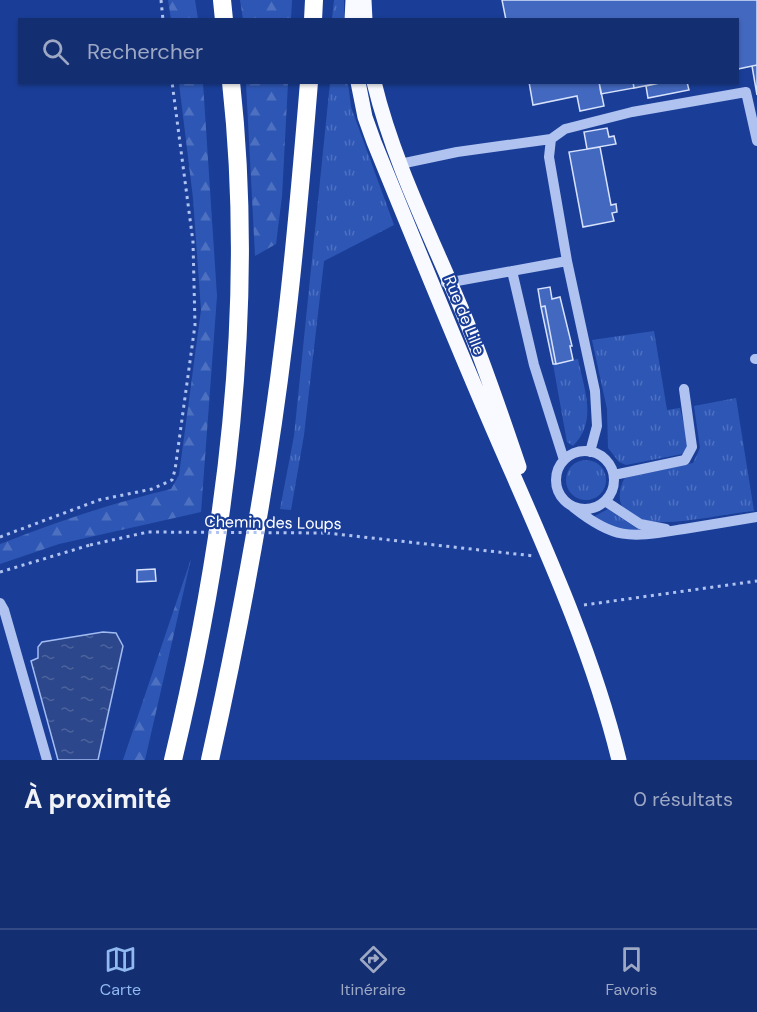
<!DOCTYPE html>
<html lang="fr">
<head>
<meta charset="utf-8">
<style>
  body { margin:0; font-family:"DM Sans",sans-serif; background:#1d3677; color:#f1f3f6 }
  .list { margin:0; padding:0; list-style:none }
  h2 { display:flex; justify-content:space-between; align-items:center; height:78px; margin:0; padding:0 24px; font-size:26px }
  h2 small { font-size:20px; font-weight:400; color:#9da8c4 }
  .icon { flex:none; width:33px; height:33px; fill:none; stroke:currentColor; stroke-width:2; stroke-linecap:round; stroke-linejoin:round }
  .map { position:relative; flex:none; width:757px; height:760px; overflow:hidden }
  .search { position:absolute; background:#142e72; box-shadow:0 2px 4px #0004; left:18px; right:18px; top:18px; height:66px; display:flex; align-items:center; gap:15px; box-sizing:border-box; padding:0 21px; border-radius:0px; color:#9da8c4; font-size:22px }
  .sheet { height:168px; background:#142e72 }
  nav { display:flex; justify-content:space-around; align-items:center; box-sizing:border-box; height:84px; border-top:2px solid #334a84; background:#142e72; font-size:16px; color:#9da8c4 }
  nav a { display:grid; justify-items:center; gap:3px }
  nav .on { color:#90b9f0 }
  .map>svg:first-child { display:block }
  .grass { fill:url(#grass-tufts) }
  .forest { fill:url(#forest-firs) }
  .water { fill:url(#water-ripples); stroke:#a2bbf2; stroke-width:1.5 }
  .building { fill:#4368bf; stroke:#d6e1fb; stroke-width:1.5 }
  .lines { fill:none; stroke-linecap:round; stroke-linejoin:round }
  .path { stroke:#afc2f0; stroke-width:3; stroke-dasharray:3 4.5; stroke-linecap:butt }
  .minor { stroke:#afc2f0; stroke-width:10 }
  .major { stroke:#f8faff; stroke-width:15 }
  .highway { stroke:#fff; stroke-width:18 }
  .path-bridge { stroke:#afc2f0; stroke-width:3; stroke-dasharray:3 4.5; stroke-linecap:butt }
  .labels { text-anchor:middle; stroke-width:4.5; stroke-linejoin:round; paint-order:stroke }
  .street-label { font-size:16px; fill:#fff; stroke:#1a3e98 }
</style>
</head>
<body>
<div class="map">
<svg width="757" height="760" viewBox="0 0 757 760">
  <defs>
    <pattern id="grass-tufts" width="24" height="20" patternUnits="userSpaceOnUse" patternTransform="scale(1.5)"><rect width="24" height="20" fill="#2e57b5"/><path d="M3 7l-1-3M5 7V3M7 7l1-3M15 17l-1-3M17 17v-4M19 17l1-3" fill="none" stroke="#4d70c0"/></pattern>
    <pattern id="forest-firs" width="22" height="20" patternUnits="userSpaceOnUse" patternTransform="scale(1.5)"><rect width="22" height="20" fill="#2e57b5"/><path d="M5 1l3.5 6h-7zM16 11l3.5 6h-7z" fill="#4d70c0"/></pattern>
    <pattern id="water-ripples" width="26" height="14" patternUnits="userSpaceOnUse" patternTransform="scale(1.5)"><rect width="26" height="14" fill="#2c478b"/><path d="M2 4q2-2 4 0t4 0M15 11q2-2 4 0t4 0" fill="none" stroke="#4c639c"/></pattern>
  </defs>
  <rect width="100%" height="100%" fill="#1a3e98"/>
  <!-- grass -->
  <path class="grass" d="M334,0H344V19H332Z
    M330,83H348L351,107L394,225L324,261L304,435L291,510L280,509L294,436Z
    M654,331L667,410L680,408L689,446L682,454L626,465L619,462L608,448L607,409L592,340Z
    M578,359C584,390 598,420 573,446L567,442L553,364Z
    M736,398L754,511C724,514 692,522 662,522C649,523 622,516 620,500C619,494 621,483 625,478L693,463L700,448L694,406Z
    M566 480a20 20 0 1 1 40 0a20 20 0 1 1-40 0Z
    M608,509L642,532L614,528L593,517Z"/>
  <!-- forest -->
  <path class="forest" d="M168,0H195L198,19H171Z
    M240,0H292L291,19H243Z
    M179,83H203L217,296L201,512L59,544L0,564V544L3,543C58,521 113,503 171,489L179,475L201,310L193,198Z
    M246,83H288L282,196L276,244L255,256Z
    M191,559L145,760H123Z"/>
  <!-- water -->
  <path class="water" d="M103,632L116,633L123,646L98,760H58L31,661L38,658V647L42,642Z"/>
  <!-- building -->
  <path class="building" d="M502,0H757V65L738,69V20H506Z
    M757,65V95L752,66Z
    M529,82H599L604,106L580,111L577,96L533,105Z
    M599,82H633L634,88L601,94Z
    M633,82H664L634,88Z
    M664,82H687L689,90L648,98L646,86Z
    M607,128L609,137L614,136L616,144L587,149L584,132Z
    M600,147L611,205L616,204L617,212L612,213L614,221L583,227L569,152Z
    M550,287L552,299L560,297L572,346H570L573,360L556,364L545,306L541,307L538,289Z
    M545,306L556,364H553L541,307Z
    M155,569L156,581L137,582V570Z"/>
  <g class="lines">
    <!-- path -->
    <path class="path" d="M161,0L163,20
      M327,533L534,556
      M0,537L99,500L152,489L172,480L175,470L195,325L193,242L172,82
      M0,572L90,545
      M584,605L757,581"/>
    <!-- minor -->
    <path class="minor" d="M400,164L457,152L551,139
      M512,271L534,365L564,460
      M446,283L567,261
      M755,359H757
      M556 480a29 29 0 1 1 58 0a29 29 0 1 1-58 0Z
      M590,452L597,426L595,391L567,261L549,157L551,139L565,129L632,112L746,92L757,141
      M614,475L685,460L692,447L684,389
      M605,501L640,524L666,529
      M573,507C617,542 632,537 684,529C708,525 733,521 757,517
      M0,603L4,610L47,760"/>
    <!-- major -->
    <path class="major" d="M364,0L365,20
      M352,20L353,0
      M358,82L365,117L374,142C415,243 456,344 500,445C545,548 592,650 619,760
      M374,82C393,161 430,234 461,308C483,360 501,414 519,467"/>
    <!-- highway -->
    <path class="highway" d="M222,0L224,20
      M313,20L314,0
      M173,760C226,539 256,309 231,82
      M210,760C241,621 267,481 284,340C295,254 302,168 309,82"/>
    <!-- path-bridge -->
    <path class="path-bridge" d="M90,545L148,532L327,533"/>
  </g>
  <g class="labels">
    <!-- street labels -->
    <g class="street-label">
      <text transform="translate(465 315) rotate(68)" y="6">Rue de Lille</text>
      <text transform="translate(273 522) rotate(1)" y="6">Chemin des Loups</text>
    </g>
  </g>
</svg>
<div class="search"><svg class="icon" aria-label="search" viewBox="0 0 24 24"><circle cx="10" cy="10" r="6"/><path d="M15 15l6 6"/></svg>Rechercher</div>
</div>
<section class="sheet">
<h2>À proximité<small>0 résultats</small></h2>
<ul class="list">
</ul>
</section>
<nav>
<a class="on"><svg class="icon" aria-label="map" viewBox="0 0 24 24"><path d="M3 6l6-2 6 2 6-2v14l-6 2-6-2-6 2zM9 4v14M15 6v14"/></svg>Carte</a>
<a><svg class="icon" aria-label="directions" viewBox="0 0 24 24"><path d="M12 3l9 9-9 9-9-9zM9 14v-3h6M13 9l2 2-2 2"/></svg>Itinéraire</a>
<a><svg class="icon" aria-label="saved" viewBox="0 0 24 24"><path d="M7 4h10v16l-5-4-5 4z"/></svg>Favoris</a>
</nav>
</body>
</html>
